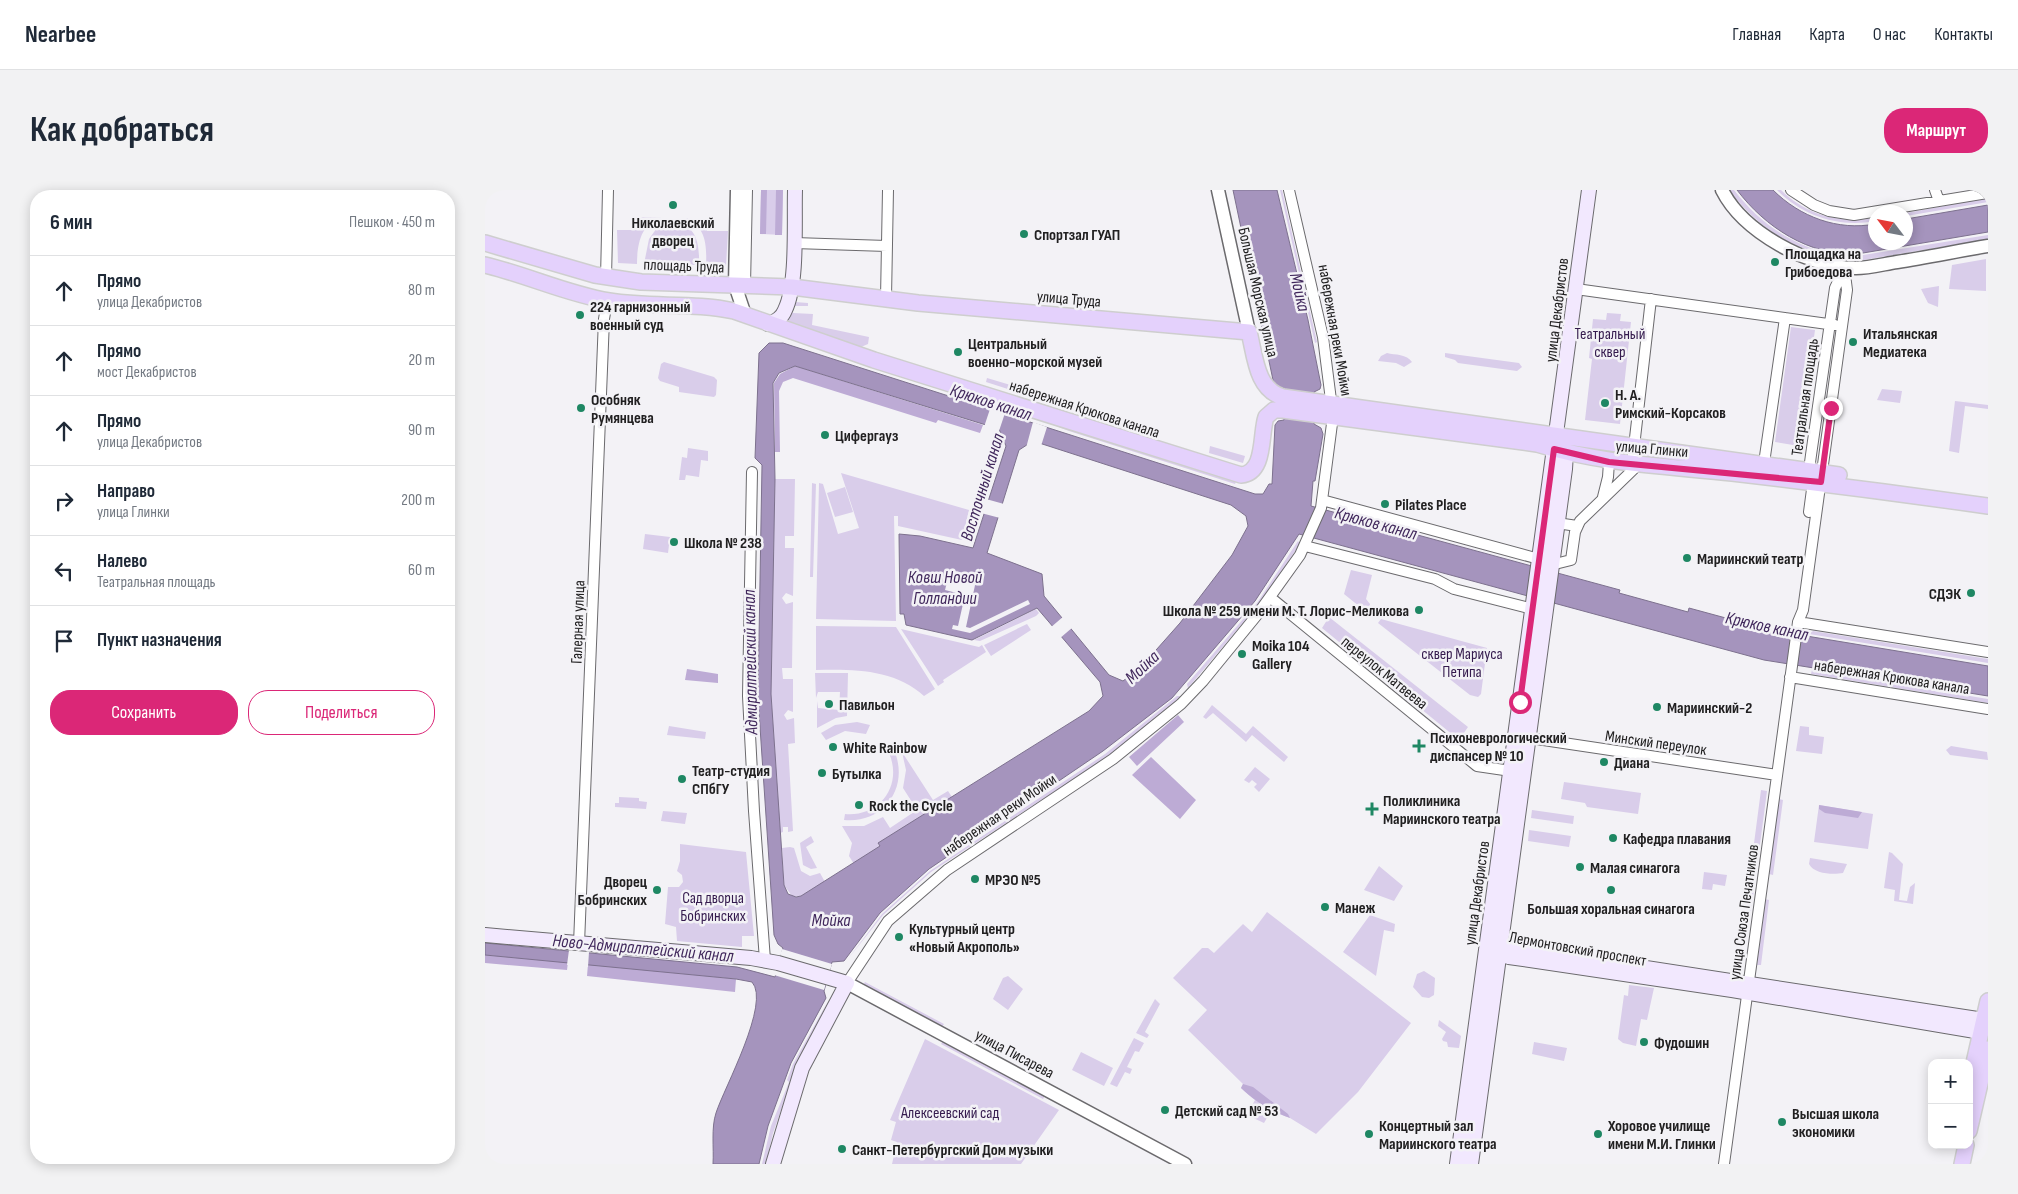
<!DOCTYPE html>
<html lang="ru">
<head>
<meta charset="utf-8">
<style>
  body { margin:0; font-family:"Sofia Sans Condensed",sans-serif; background:#f2f2f3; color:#1f2937 }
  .controls { position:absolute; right:15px; bottom:15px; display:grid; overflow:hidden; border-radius:10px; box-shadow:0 2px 12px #0003 }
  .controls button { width:45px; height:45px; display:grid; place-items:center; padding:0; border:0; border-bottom:1px solid #e0e1e3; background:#fff; color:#1f2937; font:25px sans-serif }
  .compass { position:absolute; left:1383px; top:15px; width:45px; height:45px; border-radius:50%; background:#fff; box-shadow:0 2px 12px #0003; rotate:302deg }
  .stop { position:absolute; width:15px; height:15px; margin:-11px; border:4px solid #db2777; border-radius:50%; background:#fff }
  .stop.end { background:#db2777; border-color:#fff; box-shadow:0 1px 5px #0008 }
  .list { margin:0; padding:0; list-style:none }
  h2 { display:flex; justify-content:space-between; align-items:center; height:65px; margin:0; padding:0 20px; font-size:21px }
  h2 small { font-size:16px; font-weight:400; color:#747a83 }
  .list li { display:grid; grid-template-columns:32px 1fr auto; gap:15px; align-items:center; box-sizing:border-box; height:70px; padding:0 20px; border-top:1px solid #e0e1e3 }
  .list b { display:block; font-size:19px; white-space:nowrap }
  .list p { margin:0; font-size:16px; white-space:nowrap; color:#747a83 }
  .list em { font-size:16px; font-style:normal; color:#747a83 }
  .actions { display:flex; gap:10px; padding:15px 20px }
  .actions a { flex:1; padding:11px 0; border:1px solid #db2777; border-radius:20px; text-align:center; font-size:18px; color:#db2777 }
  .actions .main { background:#db2777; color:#fff }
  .icon { flex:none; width:28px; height:28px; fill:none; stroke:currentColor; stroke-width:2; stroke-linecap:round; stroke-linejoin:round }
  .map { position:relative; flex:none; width:1503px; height:974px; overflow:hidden; border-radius:20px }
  header { display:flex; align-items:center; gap:30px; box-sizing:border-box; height:70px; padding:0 25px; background:#fff; border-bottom:1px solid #e0e1e3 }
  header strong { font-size:24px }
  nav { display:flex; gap:28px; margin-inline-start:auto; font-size:18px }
  .intro { display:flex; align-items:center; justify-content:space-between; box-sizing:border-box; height:120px; padding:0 30px }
  h1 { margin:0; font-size:35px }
  .button { padding:12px 22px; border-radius:20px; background:#db2777; color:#fff; font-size:18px; font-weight:700 }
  main { display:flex; gap:30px; padding:0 30px }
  aside { flex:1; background:#fff; border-radius:20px; box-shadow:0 2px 12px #0003 }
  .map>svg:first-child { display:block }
  .green { fill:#d9cdea }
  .forest { fill:#bdabd5 }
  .water { fill:#a594bd; stroke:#7d718e; fill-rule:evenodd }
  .pier { fill:#f3f2f6 }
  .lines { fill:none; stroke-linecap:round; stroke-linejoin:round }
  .minor-casing { stroke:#6b6a6d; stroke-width:12 }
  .tertiary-casing { stroke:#6b6a6d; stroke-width:15 }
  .secondary-casing { stroke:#6b6a6d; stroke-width:16 }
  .primary-casing { stroke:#cecece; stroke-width:18 }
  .minor { stroke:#fff; stroke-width:10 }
  .tertiary { stroke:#fff; stroke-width:12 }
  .secondary { stroke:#f2e8fe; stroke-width:14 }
  .primary { stroke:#e4d1fc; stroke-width:15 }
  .route { stroke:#db2777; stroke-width:6 }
  .poi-dot { fill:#1e8763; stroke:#f3f2f6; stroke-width:2 }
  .labels { text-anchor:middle; stroke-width:5; stroke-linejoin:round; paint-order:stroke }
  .poi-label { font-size:16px; font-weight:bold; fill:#212021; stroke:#f3f2f6; text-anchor:start }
  .street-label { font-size:16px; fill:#212021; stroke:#f3f2f6 }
  .park-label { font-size:16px; fill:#351b4e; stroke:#f3f2f6 }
  .water-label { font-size:18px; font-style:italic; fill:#41285c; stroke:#f3f2f6 }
</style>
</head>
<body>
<header>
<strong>Nearbee</strong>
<nav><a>Главная</a><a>Карта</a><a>О нас</a><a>Контакты</a></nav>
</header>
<div class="intro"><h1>Как добраться</h1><a class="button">Маршрут</a></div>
<main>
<aside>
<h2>6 мин<small>Пешком · 450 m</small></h2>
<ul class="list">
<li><svg class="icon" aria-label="ahead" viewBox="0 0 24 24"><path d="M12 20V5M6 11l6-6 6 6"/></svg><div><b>Прямо</b><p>улица Декабристов</p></div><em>80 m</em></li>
<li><svg class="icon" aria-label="ahead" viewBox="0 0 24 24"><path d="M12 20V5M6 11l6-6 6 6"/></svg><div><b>Прямо</b><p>мост Декабристов</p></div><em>20 m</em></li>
<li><svg class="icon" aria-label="ahead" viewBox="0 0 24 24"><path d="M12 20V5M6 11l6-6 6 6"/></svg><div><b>Прямо</b><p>улица Декабристов</p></div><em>90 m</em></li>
<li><svg class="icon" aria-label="right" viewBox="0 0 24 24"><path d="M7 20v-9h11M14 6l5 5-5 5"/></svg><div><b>Направо</b><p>улица Глинки</p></div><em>200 m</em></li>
<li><svg class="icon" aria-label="left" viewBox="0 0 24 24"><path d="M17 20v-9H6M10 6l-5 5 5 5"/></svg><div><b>Налево</b><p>Театральная площадь</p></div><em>60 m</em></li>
<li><svg class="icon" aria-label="arrive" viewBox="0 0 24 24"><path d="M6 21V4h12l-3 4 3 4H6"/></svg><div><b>Пункт назначения</b></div></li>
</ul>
<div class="actions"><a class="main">Сохранить</a><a>Поделиться</a></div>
</aside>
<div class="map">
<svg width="1503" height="974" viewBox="0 0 1503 974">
  <rect width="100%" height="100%" fill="#f3f2f6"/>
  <!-- green -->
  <path class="green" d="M276,0H298L297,45L275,44Z
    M795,0H797L832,152L830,153Z
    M1244,0H1249C1273,31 1301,51 1338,62L1337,66C1298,53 1269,33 1244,0Z
    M1292,0H1296C1321,25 1356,34 1390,28V31C1355,38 1317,26 1292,0Z
    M1503,8V12L1421,26V23Z
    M153,27L177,28C156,32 152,55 152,74L133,73L132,40H153Z
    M198,28H222V41H243L241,76H221C222,55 221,34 198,28Z
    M174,35C208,28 215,46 214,75L159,74L164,49Z
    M1503,45V49L1373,71L1343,68L1344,63L1372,66Z
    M1501,69V101L1464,99L1467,75Z
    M1454,96L1453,117L1443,113L1436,99Z
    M310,112L323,113V116H308V123L328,124L327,135L384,147L383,154L376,157L301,133L299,129Z
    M1122,123L1136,124L1135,131L1146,132L1135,234L1100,230L1107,169L1104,168L1108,129L1121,130Z
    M1306,137L1330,140L1314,256L1290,252Z
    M902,163C910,165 922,164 927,172L919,177L911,173L893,171L896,166Z
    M960,163L1034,173L1037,177L1032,181L973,173L970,170L960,167Z
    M179,172L229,187L232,190L231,205L229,207L194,202V197L175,191L173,188L176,174Z
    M502,188L569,208L567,213L501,192Z
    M1397,199L1417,201L1415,213L1392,210Z
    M573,209L643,231L641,237L571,215Z
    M1470,211L1503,215V219L1480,216L1474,263L1464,261Z
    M565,231L752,289L750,294L584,241L563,233Z
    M725,256L760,266L758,273L724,263Z
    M203,258L223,261V271L216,270L214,287L201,285L200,290H194L197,267L202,268Z
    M356,283L484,320L477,350L413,336V326H409L411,431L331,429L334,293L338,294L353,344L374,338Z
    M290,289H310L309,346H300V358H309L308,406L301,403L297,408L301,414L308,412L307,478H297L298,489H308V522L303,520L299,525L302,530L309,528L310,553L303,554L308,641L303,642V637H298V642L295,643L286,504Z
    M327,293L331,294L328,387H325Z
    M360,297L368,322L350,327L342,303Z
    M160,344L185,347L183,363L158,359Z
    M813,351L815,354L774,414L703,498L702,494L772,413Z
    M866,380L887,385L881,409L885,414L883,423L890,429L859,404Z
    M551,419L554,423L551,426L495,451L489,450Z
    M844,427L983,537L974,550L837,438Z
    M896,429L1002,458L996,504L993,507L985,505L893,433Z
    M542,434L546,440L506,466L499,455Z
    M331,436L411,437L450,499L439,506C410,479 368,479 331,480Z
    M416,439L494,457L497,455L501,462L458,490L459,492L453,496Z
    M1328,441L1503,469V473L1324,444Z
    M1327,480L1503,509V513L1326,484Z
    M330,483H363L362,526L351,528L332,538V511L333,518L354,520L355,502H333L331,508Z
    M692,506H697L622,567L446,682L398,725L363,769L397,724L445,681L620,564Z
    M727,515L761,544L768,536L803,567L799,572L767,545L761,552L728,523L721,529L718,527Z
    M372,532L385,535L381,544L360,541L341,550L336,543L350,535Z
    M184,536L221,542L220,549L182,545Z
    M1315,536L1324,537V545L1339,547L1337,564L1311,561Z
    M1466,556L1502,562L1503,570L1465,565L1461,560Z
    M409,560C425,597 399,634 359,630L360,624C395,627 418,595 404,563Z
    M417,562L448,610L463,601L467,607L393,654L395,656L369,674L364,666L367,653L357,636H379L398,627L405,638L432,620L418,598L421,580Z
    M770,577L785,589L774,602L769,597L772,594L767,590L764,593L759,590Z
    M1079,592L1156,603L1153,624L1102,617L1100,613L1076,609Z
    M1276,600L1282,601L1274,662L1268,661Z
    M134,607L154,608V611L162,612L161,619L130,617V613H134Z
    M1294,609L1298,610L1288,685L1284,684Z
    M1334,615L1388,624L1383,659L1329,652Z
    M1047,620L1089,626L1088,634L1046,628Z
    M178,621L202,623L200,634L176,631Z
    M1044,640L1086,646L1084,657L1043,651Z
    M326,646L329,652L321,657L332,678L326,679L318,675L315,653Z
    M195,654L261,662L269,746H257V757L192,751L191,737L180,734L183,697H194L198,692L197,685L192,681L195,671Z
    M305,657L309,658L316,681L325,686L335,683L340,692L316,706H307L299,695L297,658Z
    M1404,662L1407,663L1418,674L1414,710L1422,711L1425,697L1430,693L1428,714L1409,711L1410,700L1399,698Z
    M1325,668L1362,674L1358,683C1348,685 1329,684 1324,674Z
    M1267,669L1273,670L1266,721L1260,720Z
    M894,676L918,696L909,711L879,700Z
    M1219,682L1242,685L1240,696L1228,694L1227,700L1217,699Z
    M1280,709L1284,710L1276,775H1272Z
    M782,722L926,833L873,902L831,944L805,928L786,921L779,933L762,925L770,910L756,898L758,894L703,840L722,820L688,788L717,758H723L729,763L758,734L767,742Z
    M885,725L910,734L909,742L899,740L891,786L858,762Z
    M939,781L950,788L949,805L944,808L937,807L928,797L932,784Z
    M523,786L538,799L523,820L508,809L518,788Z
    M380,792L459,834L457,837L378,795Z
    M1144,795L1169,798L1162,830L1156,829L1151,856L1138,853L1133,849L1139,805L1143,806Z
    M670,809L675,814L660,842L664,845L662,848L651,843Z
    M343,811L312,875L288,943L281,974H277L286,936L304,892L302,890L308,874Z
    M954,830L976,846L974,858L963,857L962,852L958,851L957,849L961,842L953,836Z
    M649,848L659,853L654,862L650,861L642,877L647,879L645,884L640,882L632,897L625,894Z
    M440,849L574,920L536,974H407L412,952L406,950L411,932L405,930Z
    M458,851L560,906L558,909L456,854Z
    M1049,852L1082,858L1079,871L1047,864Z
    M596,862L628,878L619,896L587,880Z"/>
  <!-- forest -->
  <path class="forest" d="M276,0H282L281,44H275Z
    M291,0H298L297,45H290Z
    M310,176L498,235L495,243L453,230L451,233L308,188L298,192L294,201L295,262H290L289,193L295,184Z
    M202,479L233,484V493L200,490Z
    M693,525L699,532L652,576L644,567Z
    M666,567L711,610L695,629L647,585Z
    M1334,615L1377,622L1373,628L1340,623L1334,619Z
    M0,765L83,772L82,780L0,773Z
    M103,774L251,789L250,802L102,786Z
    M758,894L768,897L803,924L805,928C785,921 771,912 756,898Z"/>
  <!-- water -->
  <path class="water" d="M748,0H792L823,130L836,195L835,199L829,202V234L836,238L838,244L830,291H828L826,316L1135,400L1134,403L1203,422L1204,418L1285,440L1503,476V506L1279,470L814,344L770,411L687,508L618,561L444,679L395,723L359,771L347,772L339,801L341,808L306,873L283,936L274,974H228C229,958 226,938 231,923C239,898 286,813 267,792L251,789L0,765V753L252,777L290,787L298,758L293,754L289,745L273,507L277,275L270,268L274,163L284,153H298L770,304H778L784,294H787L790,235L793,231L799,230V198L791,196L788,190ZM310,176L514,239L521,256L488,358L435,346L414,344L415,424H419L421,435L487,450L552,418L615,492L618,506L604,521L393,653L395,656L316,706L311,707L303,704L299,695L286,504L290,289L288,193L294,183ZM548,251L746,315L761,326L763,336L747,365L695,433L656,477L638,491L624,485L559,406L557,384L502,363L534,260Z
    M1252,0H1288C1315,27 1353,41 1390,34V52H1420L1421,29L1503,15V42L1372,64C1324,66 1280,37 1252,0Z"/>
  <!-- pier -->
  <path class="pier" d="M505,219L520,223L513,244L512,241L499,237Z
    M548,232L562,237L556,256L548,253L541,258Z
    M501,309L519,314L515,328L496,323Z
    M465,380L492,386L481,437L485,438L543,410L545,414L485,443L467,439L468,435L473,436L480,405L460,400Z
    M579,426L588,437L574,449L565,438Z
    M297,759L347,774L339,800L289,785Z
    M84,760L104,762L103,777L82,775Z"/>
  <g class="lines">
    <defs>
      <path id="minor" d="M1306,0L1329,15L1344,21L1369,25L1503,3
        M1450,0L1454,11
        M309,53L402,56
        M121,88L123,0
        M260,95L262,0
        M1091,99L1350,135
        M401,108L403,0
        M1147,274L1166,109
        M1278,280L1300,128
        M267,282L263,506L269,621L280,770
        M1118,307L1123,287L1124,272
        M837,310L1054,369
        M1324,322L1328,292L1324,280L1326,265L1350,98L1359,79
        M1072,333L1092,336
        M820,356L950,389L969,399L1048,419
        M1066,375L1086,370L1090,342L1095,331L1154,274
        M786,408L992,576L1026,581
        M1313,432L1503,462
        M1305,487L1503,519
        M1045,548L1292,585
        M94,754L119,129L122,111
        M362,793L403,731L462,680L628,569L696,514L718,491L772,425L815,365L836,318L848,226L838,147L804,0
        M1239,974L1313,432L1318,420L1362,100L1359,77"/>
      <path id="tertiary" d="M252,0L250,95L260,125
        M733,0L764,142
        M1237,0C1258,42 1324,78 1371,78C1384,78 1399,74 1412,72C1443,67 1473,61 1503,56
        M362,793L700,974"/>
      <path id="secondary" d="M283,134C290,132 297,128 300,120C313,94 309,31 310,0
        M0,745L266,768L293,773L362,793L317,878L288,974
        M1008,757L1032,758L1499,830
        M1009,762L1024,767L1247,800L1496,842
        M972,974L1104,0
        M986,974L1080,279L1081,263L1076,252"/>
      <path id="primary" d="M0,53L110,85L156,92L307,97L433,113L764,142C770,165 771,200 798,207L1354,285
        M0,75C42,85 82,104 124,111C166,118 209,112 249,121L389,170L756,285C781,283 775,244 781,227L789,220H798L1052,254C1116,274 1181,276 1247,283C1333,293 1418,304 1503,316
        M1484,895L1503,811
        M1484,941L1503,859
        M1477,974L1481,955"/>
    </defs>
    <!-- minor casing -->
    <use href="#minor" class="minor-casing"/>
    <!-- tertiary casing -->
    <use href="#tertiary" class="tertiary-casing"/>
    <!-- secondary casing -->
    <use href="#secondary" class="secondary-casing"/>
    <!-- primary casing -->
    <use href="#primary" class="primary-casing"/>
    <!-- minor -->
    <use href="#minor" class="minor"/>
    <!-- tertiary -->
    <use href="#tertiary" class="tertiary"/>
    <!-- secondary -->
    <use href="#secondary" class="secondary"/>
    <!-- primary -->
    <use href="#primary" class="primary"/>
  </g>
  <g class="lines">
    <!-- route -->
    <path class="route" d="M1035,512L1069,259L1124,272L1336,292L1346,218"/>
  </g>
  <!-- markers -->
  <g class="poi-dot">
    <circle cx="188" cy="15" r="5"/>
    <circle cx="539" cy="44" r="5"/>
    <circle cx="1290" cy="72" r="5"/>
    <circle cx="95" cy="125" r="5"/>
    <circle cx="1368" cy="152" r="5"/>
    <circle cx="473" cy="162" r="5"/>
    <circle cx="1120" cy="213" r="5"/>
    <circle cx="96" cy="218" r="5"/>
    <circle cx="340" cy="245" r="5"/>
    <circle cx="900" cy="314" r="5"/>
    <circle cx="189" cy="352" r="5"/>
    <circle cx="1202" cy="368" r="5"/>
    <circle cx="1486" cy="403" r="5"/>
    <circle cx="934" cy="420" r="5"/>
    <circle cx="757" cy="464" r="5"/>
    <circle cx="344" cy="514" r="5"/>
    <circle cx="1172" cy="517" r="5"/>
    <path d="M931.5 548.5h5v5h5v5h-5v5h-5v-5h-5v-5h5z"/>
    <circle cx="348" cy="557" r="5"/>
    <circle cx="1119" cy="572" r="5"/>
    <circle cx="337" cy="583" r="5"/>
    <circle cx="197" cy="589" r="5"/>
    <circle cx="374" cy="615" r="5"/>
    <path d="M884.5 611.5h5v5h5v5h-5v5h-5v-5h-5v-5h5z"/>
    <circle cx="1128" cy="648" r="5"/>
    <circle cx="1095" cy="677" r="5"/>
    <circle cx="490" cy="689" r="5"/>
    <circle cx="172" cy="700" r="5"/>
    <circle cx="1126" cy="700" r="5"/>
    <circle cx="840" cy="717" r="5"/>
    <circle cx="414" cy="747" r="5"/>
    <circle cx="1159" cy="852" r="5"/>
    <circle cx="680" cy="920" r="5"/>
    <circle cx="1297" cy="932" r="5"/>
    <circle cx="884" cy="944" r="5"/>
    <circle cx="1113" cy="944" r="5"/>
    <circle cx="357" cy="959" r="5"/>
  </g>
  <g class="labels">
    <!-- poi labels -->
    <g class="poi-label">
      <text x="188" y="38" text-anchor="middle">Николаевский<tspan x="188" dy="18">дворец</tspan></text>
      <text x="549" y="50">Спортзал ГУАП</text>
      <text x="1300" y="69">Площадка на<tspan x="1300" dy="18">Грибоедова</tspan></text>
      <text x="105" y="122">224 гарнизонный<tspan x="105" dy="18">военный суд</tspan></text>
      <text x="1378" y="149">Итальянская<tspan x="1378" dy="18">Медиатека</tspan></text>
      <text x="483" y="159">Центральный<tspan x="483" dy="18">военно-морской музей</tspan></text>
      <text x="1130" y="210">Н. А.<tspan x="1130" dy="18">Римский-Корсаков</tspan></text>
      <text x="106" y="215">Особняк<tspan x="106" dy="18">Румянцева</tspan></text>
      <text x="350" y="251">Цифергауз</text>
      <text x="910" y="320">Pilates Place</text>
      <text x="199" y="358">Школа № 238</text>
      <text x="1212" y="374">Мариинский театр</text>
      <text x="1476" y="409" text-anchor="end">СДЭК</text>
      <text x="924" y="426" text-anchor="end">Школа № 259 имени М. Т. Лорис-Меликова</text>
      <text x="767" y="461">Moika 104<tspan x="767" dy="18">Gallery</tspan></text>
      <text x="354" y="520">Павильон</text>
      <text x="1182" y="523">Мариинский-2</text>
      <text x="945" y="553">Психоневрологический<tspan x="945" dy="18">диспансер № 10</tspan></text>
      <text x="358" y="563">White Rainbow</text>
      <text x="1129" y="578">Диана</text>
      <text x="207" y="586">Театр-студия<tspan x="207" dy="18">СПбГУ</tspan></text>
      <text x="347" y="589">Бутылка</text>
      <text x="898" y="616">Поликлиника<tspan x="898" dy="18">Мариинского театра</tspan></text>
      <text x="384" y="621">Rock the Cycle</text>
      <text x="1138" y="654">Кафедра плавания</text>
      <text x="1105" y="683">Малая синагога</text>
      <text x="500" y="695">МРЭО №5</text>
      <text x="162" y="697" text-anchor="end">Дворец<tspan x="162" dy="18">Бобринских</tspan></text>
      <text x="850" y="723">Манеж</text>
      <text x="1126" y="724" text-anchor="middle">Большая хоральная синагога</text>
      <text x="424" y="744">Культурный центр<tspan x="424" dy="18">«Новый Акрополь»</tspan></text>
      <text x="1169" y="858">Фудошин</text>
      <text x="690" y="926">Детский сад № 53</text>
      <text x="1307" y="929">Высшая школа<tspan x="1307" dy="18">экономики</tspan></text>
      <text x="894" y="941">Концертный зал<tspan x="894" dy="18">Мариинского театра</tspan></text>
      <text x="1123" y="941">Хоровое училище<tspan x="1123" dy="18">имени М.И. Глинки</tspan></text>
      <text x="367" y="965">Санкт-Петербургский Дом музыки</text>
    </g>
    <!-- street labels -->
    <g class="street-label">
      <text transform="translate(199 75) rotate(2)" y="6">площадь Труда</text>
      <text transform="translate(774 102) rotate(77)" y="6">Большая Морская улица</text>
      <text transform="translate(584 108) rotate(5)" y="6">улица Труда</text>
      <text transform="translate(1071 120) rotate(-83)" y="6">улица Декабристов</text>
      <text transform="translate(851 140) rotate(80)" y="6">набережная реки Мойки</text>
      <text transform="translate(1319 207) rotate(-82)" y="6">Театральная площадь</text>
      <text transform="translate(600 218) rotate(18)" y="6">набережная Крюкова канала</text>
      <text transform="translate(1167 258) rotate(5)" y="6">улица Глинки</text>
      <text transform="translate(92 432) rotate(-88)" y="6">Галерная улица</text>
      <text transform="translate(900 482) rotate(39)" y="6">переулок Матвеева</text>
      <text transform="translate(1407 486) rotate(9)" y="6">набережная Крюкова канала</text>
      <text transform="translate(1171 552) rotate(8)" y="6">Минский переулок</text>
      <text transform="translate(514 624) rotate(-34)" y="6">набережная реки Мойки</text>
      <text transform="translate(991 703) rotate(-82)" y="6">улица Декабристов</text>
      <text transform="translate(1258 722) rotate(-82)" y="6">улица Союза Печатников</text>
      <text transform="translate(1093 758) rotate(10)" y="6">Лермонтовский проспект</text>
      <text transform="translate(530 863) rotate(28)" y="6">улица Писарева</text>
    </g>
    <!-- park labels -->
    <g class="park-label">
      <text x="1125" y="149">Театральный<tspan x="1125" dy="18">сквер</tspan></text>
      <text x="977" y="469">сквер Мариуса<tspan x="977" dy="18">Петипа</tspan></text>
      <text x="228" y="713">Сад дворца<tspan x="228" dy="18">Бобринских</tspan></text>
      <text x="465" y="928">Алексеевский сад</text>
    </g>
    <!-- water labels -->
    <g class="water-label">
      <text transform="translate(815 102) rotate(77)" y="6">Мойка</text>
      <text transform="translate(506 212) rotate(18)" y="6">Крюков канал</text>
      <text transform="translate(497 297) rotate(-73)" y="6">Восточный канал</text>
      <text transform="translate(891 333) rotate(15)" y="6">Крюков канал</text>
      <text x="460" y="393">Ковш Новой<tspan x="460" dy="21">Голландии</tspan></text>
      <text transform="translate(1282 436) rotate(12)" y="6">Крюков канал</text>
      <text transform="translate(265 472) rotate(-91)" y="6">Адмиралтейский канал</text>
      <text transform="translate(657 477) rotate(-43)" y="6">Мойка</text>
      <text x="346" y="736">Мойка</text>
      <text transform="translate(158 758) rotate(5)" y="6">Ново-Адмиралтейский канал</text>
    </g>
  </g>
</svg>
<div class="controls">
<button>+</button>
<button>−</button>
</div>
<svg class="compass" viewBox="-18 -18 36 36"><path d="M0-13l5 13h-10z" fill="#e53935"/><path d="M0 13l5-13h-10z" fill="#747a83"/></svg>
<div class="stop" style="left:1035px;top:512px"></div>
<div class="stop end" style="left:1346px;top:218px"></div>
</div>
</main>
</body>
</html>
